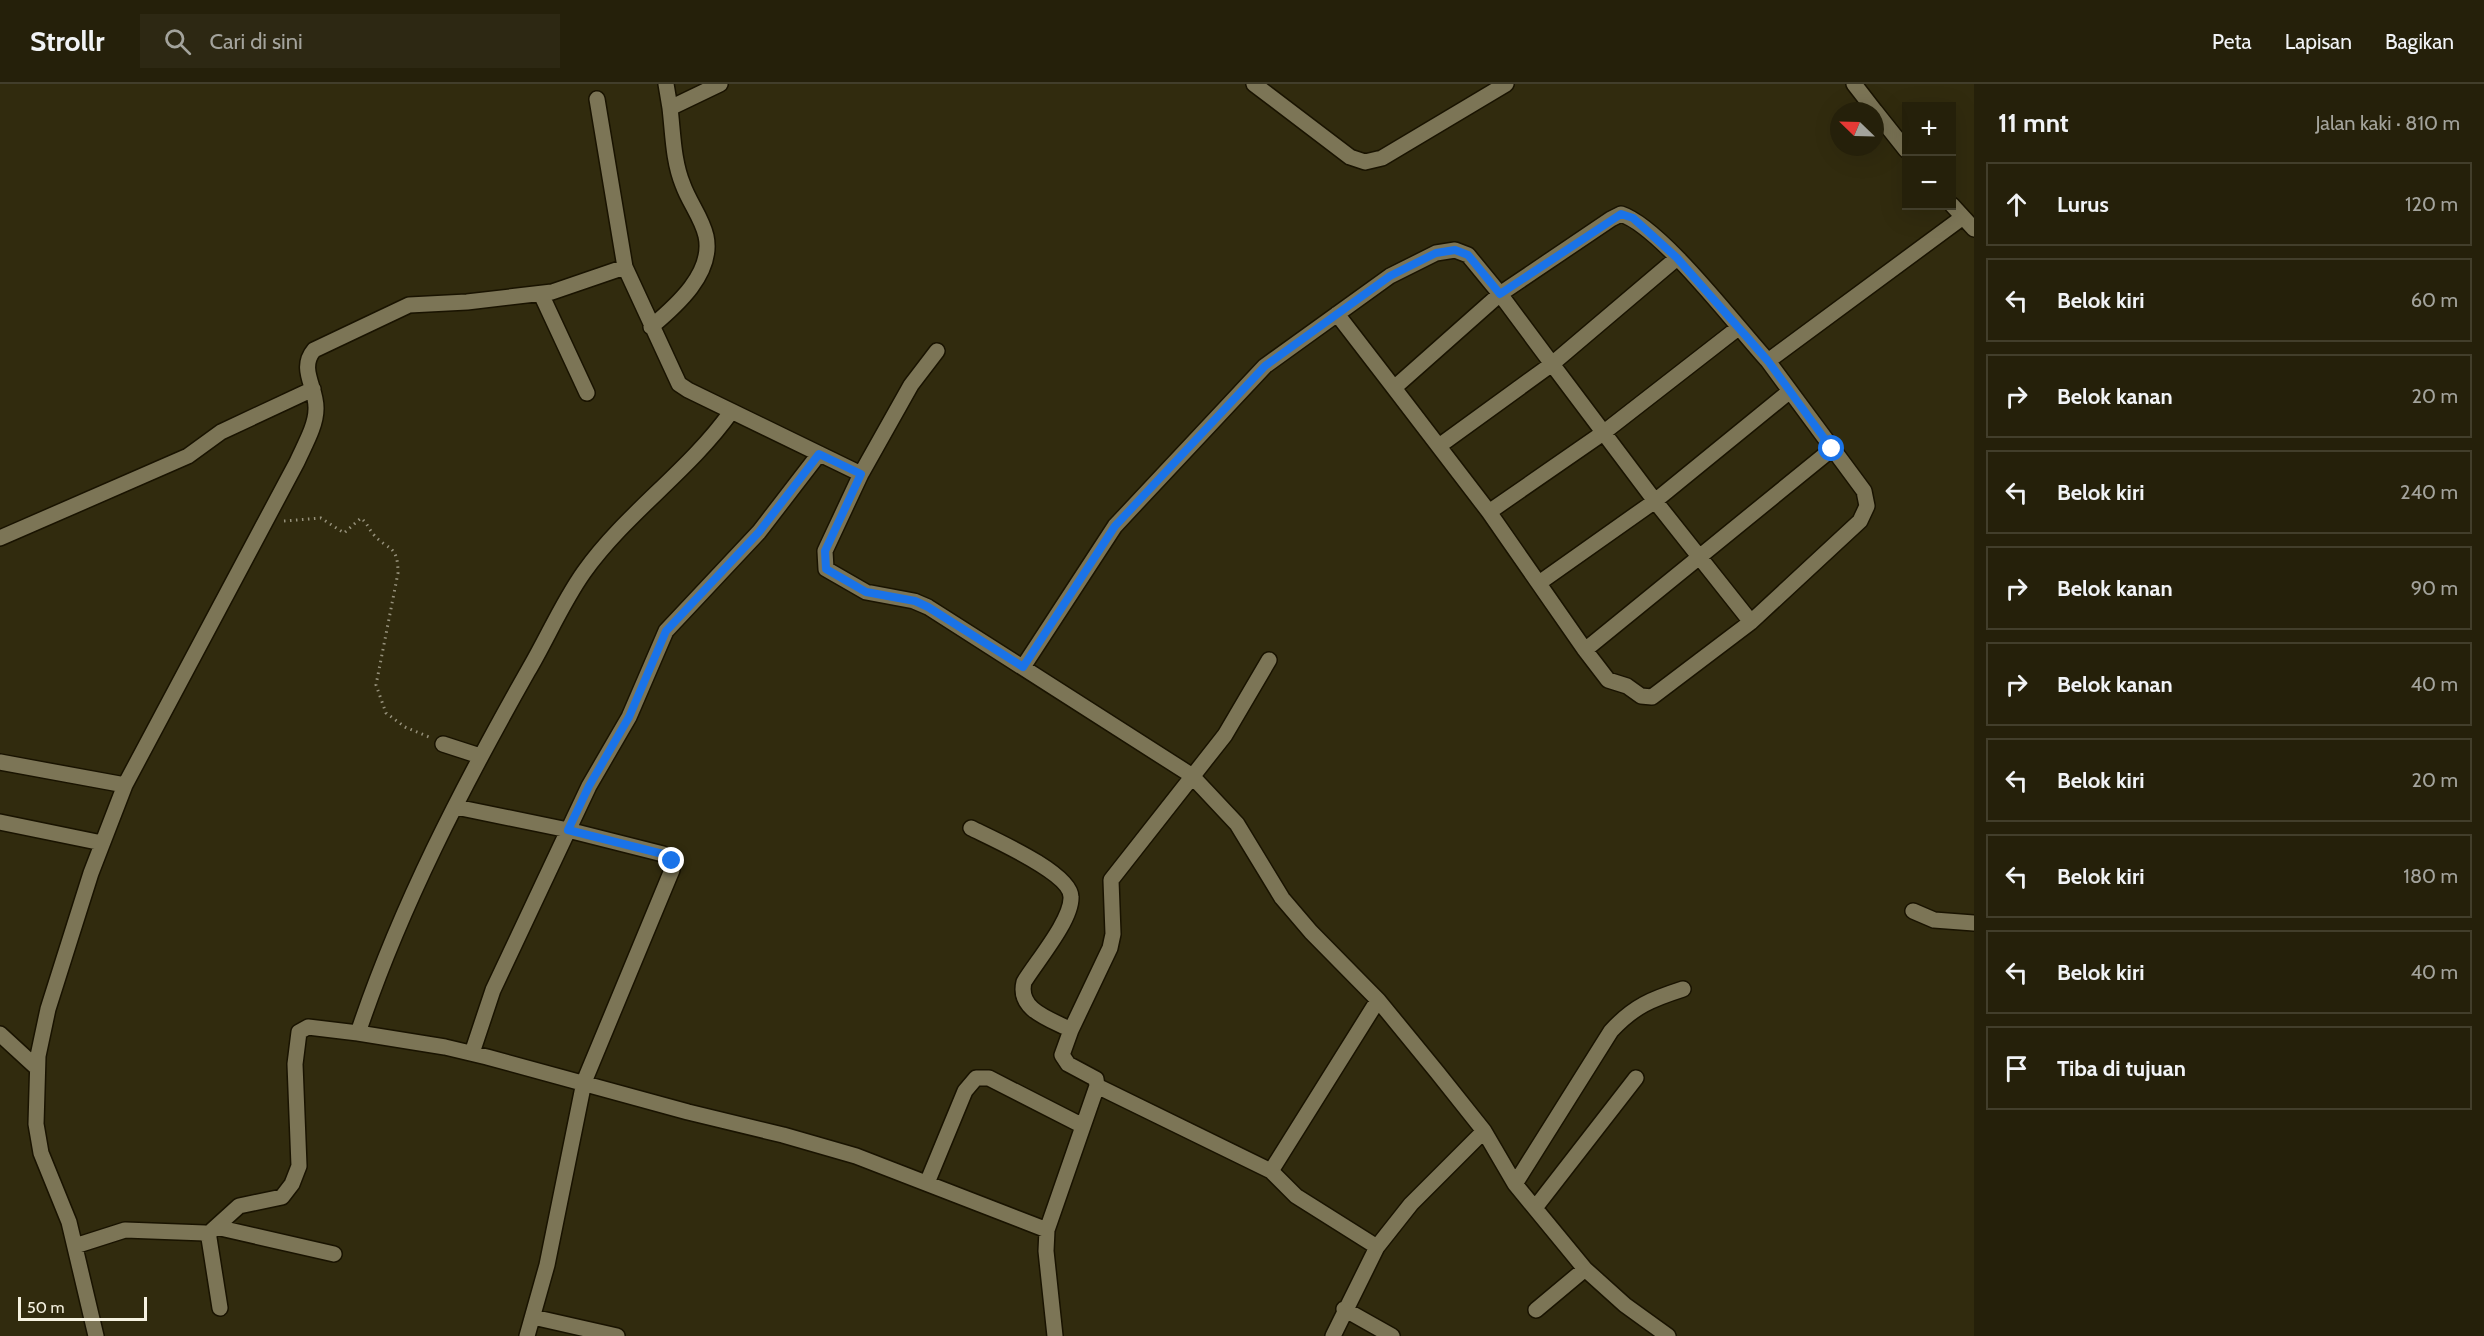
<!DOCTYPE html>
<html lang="id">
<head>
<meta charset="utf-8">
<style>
  body { margin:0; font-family:Cabin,sans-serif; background:#2d2813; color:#f1f3f6 }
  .controls { position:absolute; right:18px; top:18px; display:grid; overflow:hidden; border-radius:0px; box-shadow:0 6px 24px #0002 }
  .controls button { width:54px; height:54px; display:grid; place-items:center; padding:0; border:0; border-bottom:2px solid #423e2b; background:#25200a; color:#f1f3f6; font:30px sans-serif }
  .compass { position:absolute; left:1830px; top:18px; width:54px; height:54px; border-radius:50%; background:#25200a; box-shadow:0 6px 24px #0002; rotate:293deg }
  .scale { position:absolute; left:18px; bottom:15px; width:129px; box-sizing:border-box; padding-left:6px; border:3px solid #f6f2e1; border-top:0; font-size:16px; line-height:21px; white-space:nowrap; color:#f6f2e1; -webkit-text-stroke:4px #312b0e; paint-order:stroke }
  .stop { position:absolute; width:18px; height:18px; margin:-14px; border:4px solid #1a73e8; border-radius:50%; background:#fff }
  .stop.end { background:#1a73e8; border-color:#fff; box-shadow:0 2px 6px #0008 }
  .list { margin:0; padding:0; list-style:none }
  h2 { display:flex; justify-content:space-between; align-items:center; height:78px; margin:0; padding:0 24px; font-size:26px }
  h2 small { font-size:20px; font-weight:400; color:#a3a39c }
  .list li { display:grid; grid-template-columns:39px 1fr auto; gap:18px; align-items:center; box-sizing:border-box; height:84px; margin:0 12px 12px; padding:0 12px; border:2px solid #423e2b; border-radius:0px }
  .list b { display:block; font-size:22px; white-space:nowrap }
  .list em { font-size:20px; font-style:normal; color:#a3a39c }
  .icon { flex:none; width:33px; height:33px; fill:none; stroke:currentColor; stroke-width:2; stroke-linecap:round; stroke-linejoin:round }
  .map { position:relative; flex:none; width:1974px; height:1252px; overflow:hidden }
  header { display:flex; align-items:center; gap:36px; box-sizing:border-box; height:84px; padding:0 30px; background:#25200a; border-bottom:2px solid #423e2b }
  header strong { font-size:28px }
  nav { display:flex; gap:33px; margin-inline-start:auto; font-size:21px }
  .search { width:420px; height:54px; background:#2d2813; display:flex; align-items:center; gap:15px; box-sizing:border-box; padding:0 21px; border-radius:0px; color:#a3a39c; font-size:22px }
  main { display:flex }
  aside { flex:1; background:#25200a }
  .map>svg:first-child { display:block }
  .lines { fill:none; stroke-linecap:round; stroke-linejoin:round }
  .minor-casing { stroke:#191300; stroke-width:18 }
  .path { stroke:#96917b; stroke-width:3; stroke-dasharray:1.5 4.5; stroke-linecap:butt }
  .minor { stroke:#7c7556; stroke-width:15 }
  .route { stroke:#1a73e8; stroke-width:8 }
</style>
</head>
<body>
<header>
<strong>Strollr</strong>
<div class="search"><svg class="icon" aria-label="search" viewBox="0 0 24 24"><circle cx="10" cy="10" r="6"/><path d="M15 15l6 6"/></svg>Cari di sini</div>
<nav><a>Peta</a><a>Lapisan</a><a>Bagikan</a></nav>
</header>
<main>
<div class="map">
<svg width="1974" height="1252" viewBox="0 0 1974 1252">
  <rect width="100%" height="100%" fill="#312b0e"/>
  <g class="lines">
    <defs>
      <path id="minor" d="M666,0L670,24
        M1254,0L1350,73L1365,78L1382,74L1506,0
        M1854,0L1875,27
        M597,15L625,183L679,300L688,306L861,390L825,467L826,485L866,508L914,517L928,523L1191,691L1237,740L1282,814L1311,848L1378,916L1437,988L1484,1047L1515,1100L1585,1185L1625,1221L1668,1252
        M1875,27L1906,66
        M1952,121L1974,145
        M541,210L587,309
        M1337,230L1394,304L1500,210L1552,280L1677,174
        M651,243C676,222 714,189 706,152C702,134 689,118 683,101C673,77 673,49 670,24L720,0
        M1394,304L1489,428L1603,349L1738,244
        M731,328C689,387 626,429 584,488C562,519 547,555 528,587C463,702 400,823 358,949L445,963L487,973L688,1028L783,1051L856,1072L1047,1146
        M1439,362L1552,280L1655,417L1751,538L1860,437L1867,422L1864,407L1768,277
        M861,390L911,301L937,267
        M1489,428L1585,566L1832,365
        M0,454L188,372L221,348L313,305
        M1539,499L1655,417L1790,307
        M1585,566L1608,596L1627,602L1641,612L1652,613L1751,538
        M1023,583L1115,442L1265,282L1390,192L1436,169L1455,166L1468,171L1500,210L1611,135L1621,130C1661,143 1736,242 1768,277L1963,133
        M443,660L480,672
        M0,678L125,701
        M456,723L568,746L663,770L672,777V786L584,998L547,1181L527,1252
        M0,738L102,759
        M971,744C993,755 1071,789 1071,813C1072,836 1036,878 1024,898C1017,926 1050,935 1071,946
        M1913,827L1934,836L1974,839
        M0,950L37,984
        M472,969L493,906L589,702L629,633L666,547L759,448L819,370
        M1097,1002L1271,1087L1296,1112L1377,1163
        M1271,1087L1378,916
        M927,1099L965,1007L976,994H989L1083,1042
        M1515,1100L1611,947C1634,922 1652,915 1683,905
        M1535,1124L1636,994
        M216,1143L334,1170
        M207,1151L239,1122L282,1113L292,1100L299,1082L295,980L299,948L308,943L358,949
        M75,1162L125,1146L205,1149L209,1154L220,1224
        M1344,1225L1392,1252
        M1536,1226L1585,1185
        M533,1233L617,1252
        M96,1252L69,1138L41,1069L36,1040L38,972L48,925L91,789L125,701L297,378C304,362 316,342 316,325C317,304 298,285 314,266L409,221L467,218L552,208L625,183
        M1055,1252L1046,1167L1047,1146L1097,1002L1096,995L1068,980L1062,971L1071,946L1110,864L1113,850L1111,796L1225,651L1269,576
        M1333,1252L1377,1163L1411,1120L1484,1047"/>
    </defs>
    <!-- minor casing -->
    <use href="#minor" class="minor-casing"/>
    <!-- path -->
    <path class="path" d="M284,437L321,434L344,449L361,434C367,439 369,445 373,450C388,467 398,460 398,489L376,601L386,629L405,643L429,653"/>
    <!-- minor -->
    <use href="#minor" class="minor"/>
  </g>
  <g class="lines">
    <!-- route -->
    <path class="route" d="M672,777L663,770L568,746L589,702L629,633L666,547L759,448L819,370L861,390L825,467L826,485L866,508L915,517L928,523L1023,583L1115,442L1265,282L1390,192L1436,169L1455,166L1468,171L1500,210L1621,130L1633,134L1677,174L1768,277L1832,365"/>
  </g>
</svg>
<div class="controls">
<button>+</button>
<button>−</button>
</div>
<svg class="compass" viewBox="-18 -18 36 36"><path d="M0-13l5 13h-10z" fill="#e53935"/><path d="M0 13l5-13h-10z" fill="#a3a39c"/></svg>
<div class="scale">50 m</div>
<div class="stop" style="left:1832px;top:365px"></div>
<div class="stop end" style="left:672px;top:777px"></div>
</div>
<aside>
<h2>11 mnt<small>Jalan kaki · 810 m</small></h2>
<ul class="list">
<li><svg class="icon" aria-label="ahead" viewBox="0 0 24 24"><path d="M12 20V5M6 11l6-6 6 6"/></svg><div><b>Lurus</b></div><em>120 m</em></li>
<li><svg class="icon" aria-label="left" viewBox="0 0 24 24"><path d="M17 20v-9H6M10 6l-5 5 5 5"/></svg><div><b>Belok kiri</b></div><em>60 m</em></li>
<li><svg class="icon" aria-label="right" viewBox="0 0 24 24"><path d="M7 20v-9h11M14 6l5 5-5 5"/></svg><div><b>Belok kanan</b></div><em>20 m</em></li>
<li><svg class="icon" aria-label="left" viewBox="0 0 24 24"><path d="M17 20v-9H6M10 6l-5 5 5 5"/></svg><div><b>Belok kiri</b></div><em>240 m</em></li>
<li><svg class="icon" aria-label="right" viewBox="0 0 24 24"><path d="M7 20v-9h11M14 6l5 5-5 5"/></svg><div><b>Belok kanan</b></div><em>90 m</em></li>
<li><svg class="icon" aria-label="right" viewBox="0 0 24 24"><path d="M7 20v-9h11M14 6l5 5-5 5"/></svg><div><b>Belok kanan</b></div><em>40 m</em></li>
<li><svg class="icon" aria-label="left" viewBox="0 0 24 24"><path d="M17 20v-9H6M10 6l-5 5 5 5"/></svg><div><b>Belok kiri</b></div><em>20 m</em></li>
<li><svg class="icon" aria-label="left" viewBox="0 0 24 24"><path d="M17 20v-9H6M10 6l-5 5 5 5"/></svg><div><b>Belok kiri</b></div><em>180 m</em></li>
<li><svg class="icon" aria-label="left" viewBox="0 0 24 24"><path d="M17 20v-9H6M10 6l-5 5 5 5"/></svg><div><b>Belok kiri</b></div><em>40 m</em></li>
<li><svg class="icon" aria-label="arrive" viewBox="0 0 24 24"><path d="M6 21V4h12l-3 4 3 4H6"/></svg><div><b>Tiba di tujuan</b></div></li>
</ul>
</aside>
</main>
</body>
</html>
